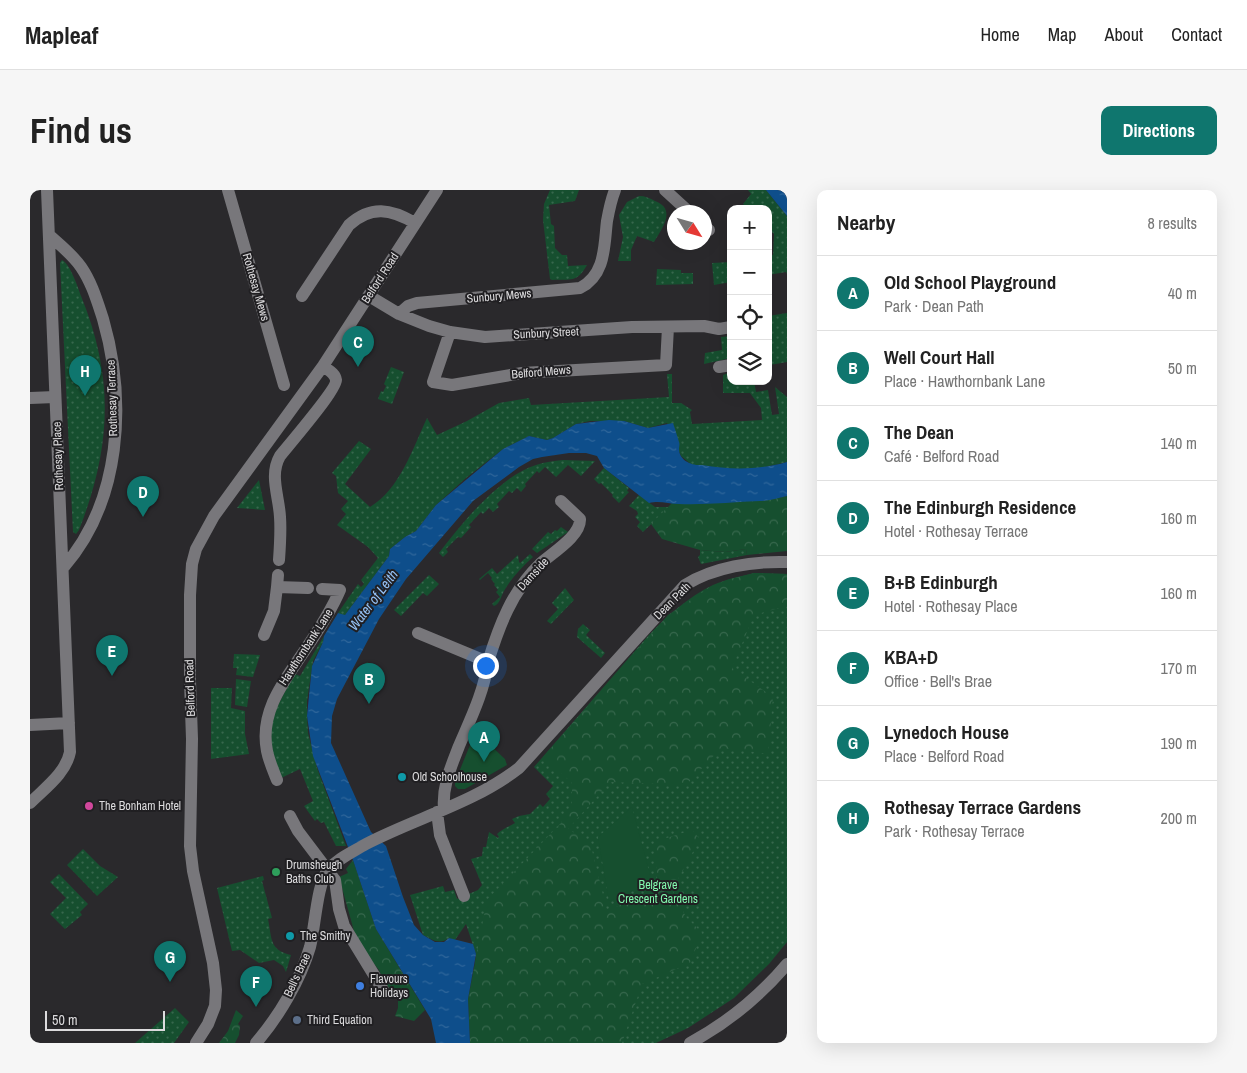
<!DOCTYPE html>
<html lang="en">
<head>
<meta charset="utf-8">
<style>
  body { margin:0; font-family:"Archivo Narrow",sans-serif; background:#f6f6f6; color:#222 }
  .controls { position:absolute; right:15px; top:15px; display:grid; overflow:hidden; border-radius:10px; box-shadow:0 5px 20px #0002 }
  .controls button { width:45px; height:45px; display:grid; place-items:center; padding:0; border:0; border-bottom:1px solid #e0e0e0; background:#fff; color:#222; font:25px sans-serif }
  .compass { position:absolute; left:637px; top:15px; width:45px; height:45px; border-radius:50%; background:#fff; box-shadow:0 5px 20px #0002; rotate:127deg }
  .scale { position:absolute; left:15px; bottom:12px; width:120px; box-sizing:border-box; padding-left:5px; border:2px solid #dcdbdd; border-top:0; font-size:14px; line-height:18px; white-space:nowrap; color:#dcdbdd; -webkit-text-stroke:4px #201f22; paint-order:stroke }
  .you { position:absolute; left:455px; top:475px; width:18px; height:18px; margin:-12px; border:4px solid #fff; border-radius:50%; background:#1a73e8; box-shadow:0 0 0 8px #1a73e833 }
  .badge { display:grid; place-items:center; width:32px; height:32px; border-radius:50%; background:#0f766e; color:#fff; font-size:16px; font-weight:700 }
  .pin { position:absolute; translate:-50% -41px; filter:drop-shadow(0 1px 2px #0008) }
  .pin::after { content:''; position:absolute; top:26px; width:18px; height:15px; background:inherit; clip-path:polygon(0 0,100% 0,50% 100%) }
  .list { margin:0; padding:0; list-style:none }
  h2 { display:flex; justify-content:space-between; align-items:center; height:65px; margin:0; padding:0 20px; font-size:21px }
  h2 small { font-size:16px; font-weight:400; color:#767676 }
  .list li { display:grid; grid-template-columns:32px 1fr auto; gap:15px; align-items:center; box-sizing:border-box; height:75px; padding:0 20px; border-top:1px solid #e0e0e0 }
  .list b { display:block; font-size:19px; white-space:nowrap }
  .list p { margin:0; font-size:16px; white-space:nowrap; color:#767676 }
  .list em { font-size:16px; font-style:normal; color:#767676 }
  .icon { flex:none; width:28px; height:28px; fill:none; stroke:currentColor; stroke-width:2; stroke-linecap:round; stroke-linejoin:round }
  .map { position:relative; flex:none; width:757px; height:853px; overflow:hidden; border-radius:10px }
  header { display:flex; align-items:center; gap:30px; box-sizing:border-box; height:70px; padding:0 25px; background:#fff; border-bottom:1px solid #e0e0e0 }
  header strong { font-size:24px }
  nav { display:flex; gap:28px; margin-inline-start:auto; font-size:18px }
  .intro { display:flex; align-items:center; justify-content:space-between; box-sizing:border-box; height:120px; padding:0 30px }
  h1 { margin:0; font-size:35px }
  .button { padding:12px 22px; border-radius:10px; background:#0f766e; color:#fff; font-size:18px; font-weight:700 }
  main { display:flex; gap:30px; padding:0 30px }
  aside { flex:1; background:#fff; border-radius:10px; box-shadow:0 5px 20px #0002 }
  .map>svg:first-child { display:block }
  .grass { fill:url(#grass-dots) }
  .forest { fill:url(#forest-crowns) }
  .park { fill:#164f2f }
  .water { fill:url(#water-ripples) }
  .lines { fill:none; stroke-linecap:round; stroke-linejoin:round }
  .street { stroke:#78777b; stroke-width:12 }
  .culture-dot { fill:#0f9aa8; stroke:#201f22; stroke-width:2 }
  .hotel-dot { fill:#d1479c; stroke:#201f22; stroke-width:2 }
  .leisure-dot { fill:#2e9e5b; stroke:#201f22; stroke-width:2 }
  .shop-dot { fill:#3f7fe0; stroke:#201f22; stroke-width:2 }
  .service-dot { fill:#5c6f8a; stroke:#201f22; stroke-width:2 }
  .labels { text-anchor:middle; stroke-width:4; stroke-linejoin:round; paint-order:stroke }
  .street-label { font-size:12px; fill:#dcdbdd; stroke:#201f22 }
  .poi-label { font-size:12px; fill:#dcdbdd; stroke:#201f22; text-anchor:start }
  .park-label { font-size:12px; fill:#82f7ad; stroke:#201f22 }
  .water-label { font-size:14px; font-style:italic; fill:#96c3f7; stroke:#201f22 }
</style>
</head>
<body>
<header>
<strong>Mapleaf</strong>
<nav><a>Home</a><a>Map</a><a>About</a><a>Contact</a></nav>
</header>
<div class="intro"><h1>Find us</h1><a class="button">Directions</a></div>
<main>
<div class="map">
<svg width="757" height="853" viewBox="0 0 757 853">
  <defs>
    <pattern id="grass-dots" width="8" height="8" patternUnits="userSpaceOnUse" patternTransform="scale(1.25)"><rect width="8" height="8" fill="#164f2f"/><path d="M2 2h.1M6 6h.1" fill="none" stroke="#37684d" stroke-width="1.8" stroke-linecap="round"/></pattern>
    <pattern id="forest-crowns" width="20" height="18" patternUnits="userSpaceOnUse" patternTransform="scale(1.25)"><rect width="20" height="18" fill="#164f2f"/><path d="M2 6a3 3 0 1 1 6 0M12 15a3 3 0 1 1 6 0" fill="none" stroke="#37684d"/></pattern>
    <pattern id="water-ripples" width="26" height="14" patternUnits="userSpaceOnUse" patternTransform="scale(1.25)"><rect width="26" height="14" fill="#0e4e8b"/><path d="M2 4q2-2 4 0t4 0M15 11q2-2 4 0t4 0" fill="none" stroke="#30679b"/></pattern>
  </defs>
  <rect width="100%" height="100%" fill="#2a292c"/>
  <!-- grass -->
  <path class="grass" d="M520,0H549L545,11L519,15L521,34L524,36L525,58L532,65H537L538,76L557,75C547,93 541,89 522,90L520,89L513,30L514,14Z
    M718,0H736L757,26V84L756,82L738,85V65H743L744,44L738,38V19H718L713,14L721,4Z
    M609,6C615,6 620,8 625,11C647,19 632,39 624,52L607,46L601,60V71H588L593,47L589,25L597,12Z
    M32,70C40,74 48,97 51,106C85,189 81,258 49,340L46,344L43,342L30,73Z
    M701,72V92L684,95L682,73Z
    M627,79L651,80V83H663V94L626,95Z
    M757,123V172L740,175L738,126Z
    M701,146V168L674,174L675,163L692,160L691,147Z
    M361,177L374,182L362,214L348,209L351,201L353,202L356,196L354,194Z
    M701,182V191H724L726,202L738,200L742,225L749,224L745,197L757,207V272L727,279L711,280L662,275L651,266L637,233L618,238L594,231H560L546,234L523,248L517,250L499,246L473,259L436,288L406,315L386,341L375,347L360,359L359,366L315,425L313,426L308,423L328,394L331,397L334,394L331,390L348,368L338,357L307,335L316,324L311,319L318,311L308,303L306,286L302,283L329,251L341,259L315,294L340,317C370,299 383,258 397,228L407,245L437,231L469,213L499,208L501,215L639,207L637,184H642V213H651L662,220L660,222L662,234L732,230L731,218L720,203H693V185Z
    M533,270L565,271L551,286L538,275L526,287L515,277L509,283L507,281L495,294L496,296L491,302L487,298L482,303L479,301L467,314L469,317L463,322L459,318L453,324L451,322L439,335L441,337L431,348L428,347L416,359L418,362L413,367L409,363C431,334 470,286 506,275C515,272 524,271 533,270Z
    M574,278L599,298L597,301L599,302L589,313L582,306L583,305L571,293L569,294L564,289Z
    M229,290L235,320L207,318Z
    M609,305L625,317H639L613,342L607,336L610,332L605,327L608,324L607,321L599,316Z
    M531,337L538,342L507,363L502,359L518,342L521,344L525,340L527,341Z
    M716,359L717,365L671,374L668,367L670,365V360L695,362Z
    M500,364L503,367C492,377 482,387 474,401C471,406 470,414 464,416L462,414L470,407L466,402L468,400L464,395L465,394L461,389L462,388L458,383L450,390L449,389L462,378L467,384L488,365L489,372L490,373Z
    M724,383L757,384V752L739,774L704,808L658,838L626,853H440L446,764L436,734L425,750L419,748C409,755 403,750 393,745L380,705L413,696L415,702L424,700L427,709L448,700L452,695L441,669L452,666L453,657H456L459,642L468,648L469,647L467,644C472,639 478,637 485,633L482,629L489,626L500,624L510,614L513,617L520,609L516,604L523,596L504,577L618,446C637,426 658,407 683,395C696,389 710,387 724,383Z
    M399,385L409,394L397,406L393,403L371,426L364,420Z
    M535,398L544,410L521,434L517,431L528,419L522,413Z
    M553,434L560,440L556,445L575,463L571,468L547,447L548,439Z
    M294,446L293,452L283,471L277,511V526L278,543L287,578L316,656H306L294,632L291,633L287,629L285,631L274,616L283,611L270,579L251,588C247,579 241,568 240,558C236,530 252,508 265,484L270,486Z
    M204,464L230,465L223,487L206,485L207,478H203Z
    M337,472L340,474L346,475L335,501L326,496Z
    M206,489L221,491L217,517L205,515Z
    M181,498H202L201,518L215,521V544L219,564L181,569Z
    M53,659L70,676L88,687L67,706L37,675Z
    M29,684L58,714L50,722L52,725L35,739L20,724L36,708L20,692Z
    M233,686L234,690L232,691L242,728L238,729C242,748 239,760 261,765L256,782L253,776L244,770L229,773L210,760L202,761L187,698Z
    M145,818L159,832L144,853H105Z"/>
  <!-- forest -->
  <path class="forest" d="M757,306V361L717,365L716,359L695,362L670,360L632,349L621,334L642,313H692L718,310L732,311Z
    M724,383L757,384V416L724,425L702,478L743,507L738,564L692,557L656,595L580,592L538,639L560,652L577,721L628,698L624,652L662,640L670,649L642,700L656,727L672,743L660,773L612,794L592,853H440L438,809L457,710L531,633L542,614V593L513,567L638,425L682,396L700,389Z
    M323,670L346,739L395,820L384,831L365,826L368,818V805H360L349,780L337,765L324,741L309,687L318,683L316,679Z
    M206,820L213,826L208,834L210,836L209,845L205,853H189L198,841Z"/>
  <!-- park -->
  <path class="park" d="M444,545L459,554L475,569L477,575L435,599H428L425,596V592Z
    M602,617L622,692L579,711L568,647Z"/>
  <!-- water -->
  <path class="water" d="M736,0H757V26Z
    M579,230L594,231L618,238L643,233C645,239 647,245 649,252C650,254 649,257 649,259C649,271 663,276 672,275C702,280 728,280 757,272V306C748,308 739,311 730,311C704,312 676,315 649,314C638,314 630,310 619,313L574,278L567,266L556,263H539L512,267L503,269L489,277L443,311L376,389L349,429L307,509L302,526L301,553L341,642L356,656L373,707L384,735L393,745L405,752H414L419,748L443,754L446,764L438,809L440,853H406L401,829L346,739L323,670L283,566L277,526L282,476L293,452L294,446L308,423L315,425L359,366L360,359L375,347L386,341L406,315L473,259L499,246L517,250L523,248L546,234Z"/>
  <g class="lines">
    <!-- street -->
    <path class="street" d="M198,0L254,195
      M635,0L659,22
      M674,36L679,40
      M19,45C30,55 42,64 51,77C62,93 67,111 73,129C97,212 91,312 33,378
      M272,106L319,35C341,15 361,19 385,33
      M339,106L369,124L399,136L420,142L455,147L602,137L674,136L689,139L701,137
      M369,124L378,116L387,113L550,98C576,85 574,55 577,31C579,20 581,10 585,0
      M420,142L403,192L422,195L492,183L636,175L638,137
      M689,177L701,175
      M0,208L25,207
      M249,370C250,356 251,341 250,327C249,306 239,285 250,266C258,256 307,199 306,190C305,183 298,180 293,176
      M248,385L247,397L278,398
      M388,443L458,472C454,502 441,528 429,556C421,577 412,596 414,619
      M234,445L244,421L247,397
      M458,472C469,436 482,401 510,374C522,363 551,346 550,329L531,311
      M0,535L39,533
      M247,590C243,580 239,571 237,561C229,521 255,490 275,460C288,441 301,421 310,400L292,399
      M0,613C15,598 36,583 40,562L17,0
      M407,622L410,645L434,706
      M260,626L268,641L305,690L309,719L314,736L355,803
      M166,853L178,834L185,816L186,800L183,773L163,681L160,656L162,549L160,491V405L162,374L166,359L184,326L293,176L407,0
      M226,853C249,826 270,791 280,757C285,738 287,693 298,680C308,668 323,662 336,654C386,628 444,613 489,578L655,395C684,377 723,371 757,372
      M660,853C697,833 730,806 757,774"/>
  </g>
  <!-- markers -->
  <g class="culture-dot">
    <circle cx="372" cy="587" r="5"/>
    <circle cx="260" cy="746" r="5"/>
  </g>
  <circle class="hotel-dot" cx="59" cy="616" r="5"/>
  <circle class="leisure-dot" cx="246" cy="682" r="5"/>
  <circle class="shop-dot" cx="330" cy="796" r="5"/>
  <circle class="service-dot" cx="267" cy="830" r="5"/>
  <g class="labels">
    <!-- street labels -->
    <g class="street-label">
      <text transform="translate(350 88) rotate(-57)" y="4">Belford Road</text>
      <text transform="translate(226 97) rotate(74)" y="4">Rothesay Mews</text>
      <text transform="translate(469 106) rotate(-5)" y="4">Sunbury Mews</text>
      <text transform="translate(516 143) rotate(-3)" y="4">Sunbury Street</text>
      <text transform="translate(511 182) rotate(-5)" y="4">Belford Mews</text>
      <text transform="translate(82 208) rotate(-92)" y="4">Rothesay Terrace</text>
      <text transform="translate(28 266) rotate(-92)" y="4">Rothesay Place</text>
      <text transform="translate(503 384) rotate(-47)" y="4">Damside</text>
      <text transform="translate(642 411) rotate(-45)" y="4">Dean Path</text>
      <text transform="translate(276 457) rotate(-57)" y="4">Hawthornbank Lane</text>
      <text transform="translate(160 498) rotate(-92)" y="4">Belford Road</text>
      <text transform="translate(267 785) rotate(-65)" y="4">Bell's Brae</text>
    </g>
    <!-- poi labels -->
    <g class="poi-label">
      <text x="382" y="591">Old Schoolhouse</text>
      <text x="69" y="620">The Bonham Hotel</text>
      <text x="256" y="679">Drumsheugh<tspan x="256" dy="14">Baths Club</tspan></text>
      <text x="270" y="750">The Smithy</text>
      <text x="340" y="793">Flavours<tspan x="340" dy="14">Holidays</tspan></text>
      <text x="277" y="834">Third Equation</text>
    </g>
    <!-- park labels -->
    <g class="park-label">
      <text x="628" y="699">Belgrave<tspan x="628" dy="14">Crescent Gardens</tspan></text>
    </g>
    <!-- water labels -->
    <g class="water-label">
      <text transform="translate(343 410) rotate(-53)" y="5">Water of Leith</text>
    </g>
  </g>
</svg>
<div class="controls">
<button>+</button>
<button>−</button>
<button><svg class="icon" aria-label="locate" viewBox="0 0 24 24"><circle cx="12" cy="12" r="6"/><path d="M12 2v4M12 18v4M2 12h4M18 12h4"/></svg></button>
<button><svg class="icon" aria-label="layers" viewBox="0 0 24 24"><path d="M12 4l9 5-9 5-9-5zM3 14l9 5 9-5"/></svg></button>
</div>
<svg class="compass" viewBox="-18 -18 36 36"><path d="M0-13l5 13h-10z" fill="#e53935"/><path d="M0 13l5-13h-10z" fill="#767676"/></svg>
<div class="scale">50 m</div>
<div class="you"></div>
<div class="pin badge" style="left:454px;top:572px">A</div>
<div class="pin badge" style="left:339px;top:514px">B</div>
<div class="pin badge" style="left:328px;top:177px">C</div>
<div class="pin badge" style="left:113px;top:327px">D</div>
<div class="pin badge" style="left:82px;top:486px">E</div>
<div class="pin badge" style="left:226px;top:817px">F</div>
<div class="pin badge" style="left:140px;top:792px">G</div>
<div class="pin badge" style="left:55px;top:206px">H</div>
</div>
<aside>
<h2>Nearby<small>8 results</small></h2>
<ul class="list">
<li><span class="badge">A</span><div><b>Old School Playground</b><p>Park · Dean Path</p></div><em>40 m</em></li>
<li><span class="badge">B</span><div><b>Well Court Hall</b><p>Place · Hawthornbank Lane</p></div><em>50 m</em></li>
<li><span class="badge">C</span><div><b>The Dean</b><p>Café · Belford Road</p></div><em>140 m</em></li>
<li><span class="badge">D</span><div><b>The Edinburgh Residence</b><p>Hotel · Rothesay Terrace</p></div><em>160 m</em></li>
<li><span class="badge">E</span><div><b>B+B Edinburgh</b><p>Hotel · Rothesay Place</p></div><em>160 m</em></li>
<li><span class="badge">F</span><div><b>KBA+D</b><p>Office · Bell's Brae</p></div><em>170 m</em></li>
<li><span class="badge">G</span><div><b>Lynedoch House</b><p>Place · Belford Road</p></div><em>190 m</em></li>
<li><span class="badge">H</span><div><b>Rothesay Terrace Gardens</b><p>Park · Rothesay Terrace</p></div><em>200 m</em></li>
</ul>
</aside>
</main>
</body>
</html>
